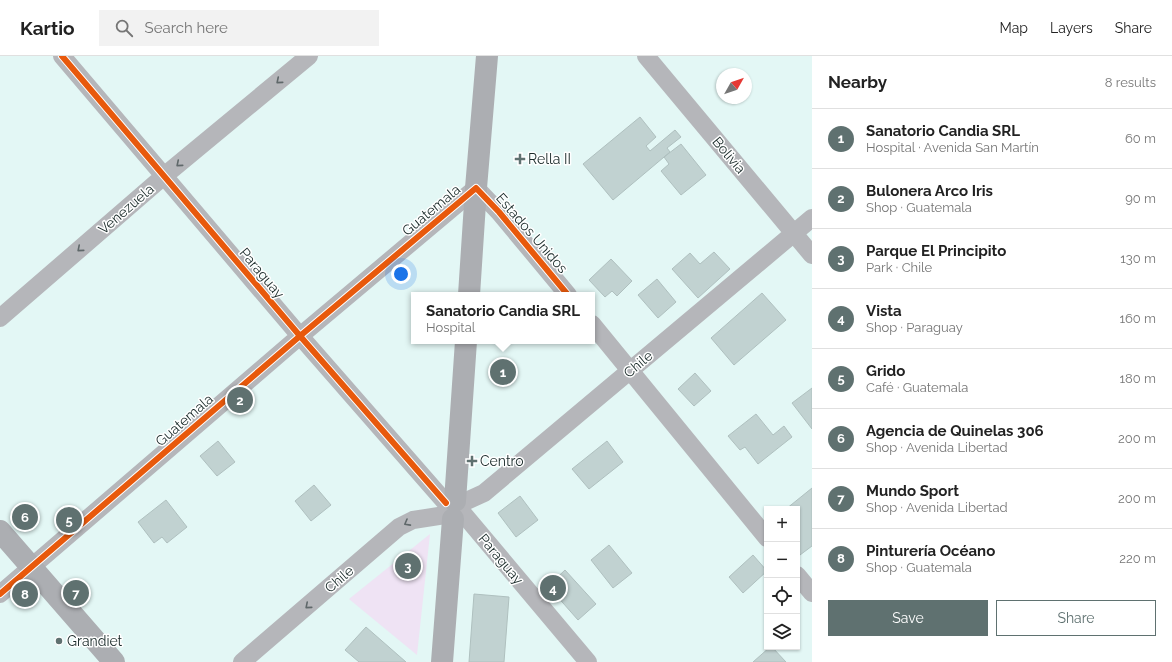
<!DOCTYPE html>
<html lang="en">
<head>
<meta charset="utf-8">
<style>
  body { margin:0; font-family:Raleway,sans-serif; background:#f2f2f2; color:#222 }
  .controls { position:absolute; right:12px; bottom:12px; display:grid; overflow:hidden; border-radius:0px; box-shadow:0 1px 3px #0004 }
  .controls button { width:36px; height:36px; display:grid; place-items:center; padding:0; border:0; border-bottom:1px solid #e0e0e0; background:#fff; color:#222; font:20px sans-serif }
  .compass { position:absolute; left:716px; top:12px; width:36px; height:36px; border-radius:50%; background:#fff; box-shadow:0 1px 3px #0004; rotate:50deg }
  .you { position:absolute; left:401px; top:218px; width:14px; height:14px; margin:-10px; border:3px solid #fff; border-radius:50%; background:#1a73e8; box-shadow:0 0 0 6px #1a73e833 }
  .badge { display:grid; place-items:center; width:26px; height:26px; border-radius:50%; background:#5f7170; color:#fff; font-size:13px; font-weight:700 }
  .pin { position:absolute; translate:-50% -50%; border:2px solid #fff; box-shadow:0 1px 4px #0006 }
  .popup { position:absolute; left:411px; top:236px; width:184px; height:52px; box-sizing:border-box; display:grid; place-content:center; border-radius:0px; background:#fff; filter:drop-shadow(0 1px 3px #0005); font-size:13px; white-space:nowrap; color:#767676 }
  .popup b { font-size:15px; color:#222 }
  .popup::after { content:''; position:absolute; left:50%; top:100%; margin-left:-8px; border:8px solid transparent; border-top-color:#fff }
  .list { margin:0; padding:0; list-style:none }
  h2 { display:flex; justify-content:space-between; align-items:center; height:52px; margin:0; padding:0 16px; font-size:17px }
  h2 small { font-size:13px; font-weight:400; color:#767676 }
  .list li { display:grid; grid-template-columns:26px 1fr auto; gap:12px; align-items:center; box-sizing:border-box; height:60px; padding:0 16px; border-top:1px solid #e0e0e0 }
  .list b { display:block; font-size:15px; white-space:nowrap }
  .list p { margin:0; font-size:13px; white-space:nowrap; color:#767676 }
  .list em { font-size:13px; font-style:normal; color:#767676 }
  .actions { display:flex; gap:8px; padding:12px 16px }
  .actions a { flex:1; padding:9px 0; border:1px solid #5f7170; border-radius:0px; text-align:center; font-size:14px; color:#5f7170 }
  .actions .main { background:#5f7170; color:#fff }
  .icon { flex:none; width:22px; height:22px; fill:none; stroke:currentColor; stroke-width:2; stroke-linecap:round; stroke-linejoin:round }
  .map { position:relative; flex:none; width:812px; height:606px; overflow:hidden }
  header { display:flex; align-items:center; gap:24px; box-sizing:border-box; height:56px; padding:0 20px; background:#fff; border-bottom:1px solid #e0e0e0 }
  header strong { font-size:19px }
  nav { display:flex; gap:22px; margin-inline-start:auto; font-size:14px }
  .search { width:280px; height:36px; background:#f2f2f2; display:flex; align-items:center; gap:10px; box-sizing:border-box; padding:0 14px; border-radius:0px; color:#767676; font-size:15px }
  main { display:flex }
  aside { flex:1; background:#fff }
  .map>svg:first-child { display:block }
  .green { fill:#efe3f4 }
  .building { fill:#c1d2d1; stroke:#afc0bf }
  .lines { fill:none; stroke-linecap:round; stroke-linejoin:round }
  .minor { stroke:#b5b6ba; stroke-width:18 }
  .major { stroke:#acaeb2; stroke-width:22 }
  .cycleway-casing { stroke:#fff; stroke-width:8 }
  .cycleway { stroke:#e8590c; stroke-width:6 }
  .oneway { stroke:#5f686a }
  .poi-dot { fill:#5f7170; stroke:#fff; stroke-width:1.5 }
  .labels { text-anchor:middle; stroke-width:3; stroke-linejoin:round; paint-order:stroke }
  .street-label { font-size:14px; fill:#182928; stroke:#fff }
  .poi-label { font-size:14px; fill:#182928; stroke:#fff; text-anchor:start }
</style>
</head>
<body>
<header>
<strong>Kartio</strong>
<div class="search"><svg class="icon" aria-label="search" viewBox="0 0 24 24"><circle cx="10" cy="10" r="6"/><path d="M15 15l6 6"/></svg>Search here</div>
<nav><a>Map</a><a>Layers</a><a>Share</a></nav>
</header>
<main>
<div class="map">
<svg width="812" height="606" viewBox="0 0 812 606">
  <rect width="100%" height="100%" fill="#e3f7f5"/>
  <!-- green -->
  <path class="green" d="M430,478L417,599L349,543Z"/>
  <!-- building -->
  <path class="building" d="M640,61L656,81L646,90L650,95L675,74L681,81L667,92L670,96L613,144L583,108Z
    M681,88L706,119L681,139L661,115L669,108L664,101Z
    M714,196L730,213L698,242L672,213L690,197L700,208Z
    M611,203L632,225L617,240L612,235L605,241L589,224Z
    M657,223L676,246L658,262L638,239Z
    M762,237L786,264L734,309L711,282Z
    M695,317L711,335L694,350L678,333Z
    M812,332V373L792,347Z
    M756,358L773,379L784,370L792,381L758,408L745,391L740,394L728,380Z
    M218,385L235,406L217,420L200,400Z
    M607,385L623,406L589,433L572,413Z
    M314,429L331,449L311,465L295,445Z
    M812,432V490L800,499L797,495V453H786Z
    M520,440L538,464L516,481L498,457Z
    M166,444L187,471L167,487L162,481L154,487L138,466Z
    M609,489L632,517L613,532L591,504Z
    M753,499L767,515L743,537L729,521Z
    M565,514L596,548L578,564L548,530Z
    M474,538L509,541L504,606H469Z
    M366,571L406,606H359L345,594Z
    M770,591H772L786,606H753Z"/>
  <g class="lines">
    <!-- minor -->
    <path class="minor" d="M62,0L300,280L446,447
      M646,0L812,199
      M0,262L164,120L309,0
      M592,268L767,482
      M460,448L484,437L812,162
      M461,455L588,606
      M797,519L812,537
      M0,538L300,280L476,132L499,156L568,239
      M242,606L399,471L413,464L445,459"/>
    <!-- major -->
    <path class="major" d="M469,239L476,132L487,0
      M455,445L466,285
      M0,475L114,606
      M442,606L453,463"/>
    <defs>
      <path id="cycleway" d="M62,0L300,280L446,447
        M0,538L300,280L476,132L499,156L568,239"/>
    </defs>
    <!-- cycleway casing -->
    <use href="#cycleway" class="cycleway-casing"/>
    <!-- cycleway -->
    <use href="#cycleway" class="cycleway"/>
  </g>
  <!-- one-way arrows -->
  <defs><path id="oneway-chevron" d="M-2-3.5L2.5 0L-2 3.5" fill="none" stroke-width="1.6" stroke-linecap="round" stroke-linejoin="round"/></defs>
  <g class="oneway">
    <use href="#oneway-chevron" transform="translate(279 25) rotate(140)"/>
    <use href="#oneway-chevron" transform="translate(179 108) rotate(140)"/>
    <use href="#oneway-chevron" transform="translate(80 193) rotate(139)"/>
    <use href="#oneway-chevron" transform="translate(407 467) rotate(151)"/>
    <use href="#oneway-chevron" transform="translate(308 550) rotate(139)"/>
  </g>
  <!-- markers -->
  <g class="poi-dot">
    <path d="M518 97h4v4h4v4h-4v4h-4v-4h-4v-4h4z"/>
    <path d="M470 399h4v4h4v4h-4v4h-4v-4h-4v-4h4z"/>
    <circle cx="59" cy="585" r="4"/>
  </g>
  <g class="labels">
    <!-- street labels -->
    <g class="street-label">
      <text transform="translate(729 99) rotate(50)" y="5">Bolivia</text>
      <text transform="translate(126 153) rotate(-41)" y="5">Venezuela</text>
      <text transform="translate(431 154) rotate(-40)" y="5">Guatemala</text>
      <text transform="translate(532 177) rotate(49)" y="5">Estados Unidos</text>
      <text transform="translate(262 217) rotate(50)" y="5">Paraguay</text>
      <text transform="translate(638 308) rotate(-40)" y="5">Chile</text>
      <text transform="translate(184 364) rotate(-41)" y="5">Guatemala</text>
      <text transform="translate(501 503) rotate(50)" y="5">Paraguay</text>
      <text transform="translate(339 523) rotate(-41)" y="5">Chile</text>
    </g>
    <!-- poi labels -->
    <g class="poi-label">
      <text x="528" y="108">Rella II</text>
      <text x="480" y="410">Centro</text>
      <text x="67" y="590">Grandiet</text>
    </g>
  </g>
</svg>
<div class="controls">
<button>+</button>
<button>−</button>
<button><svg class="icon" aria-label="locate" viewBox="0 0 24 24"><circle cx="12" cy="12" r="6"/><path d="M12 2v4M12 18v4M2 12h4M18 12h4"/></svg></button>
<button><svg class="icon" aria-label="layers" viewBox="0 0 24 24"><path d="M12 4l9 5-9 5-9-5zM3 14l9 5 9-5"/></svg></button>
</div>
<svg class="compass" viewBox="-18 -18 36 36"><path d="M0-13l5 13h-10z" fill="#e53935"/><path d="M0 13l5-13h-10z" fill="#767676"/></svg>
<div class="you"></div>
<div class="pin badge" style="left:503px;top:316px">1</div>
<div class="popup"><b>Sanatorio Candia SRL</b>Hospital</div>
<div class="pin badge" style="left:240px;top:344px">2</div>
<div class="pin badge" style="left:408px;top:510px">3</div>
<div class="pin badge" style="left:553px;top:532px">4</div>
<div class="pin badge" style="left:69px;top:464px">5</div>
<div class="pin badge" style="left:25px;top:461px">6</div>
<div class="pin badge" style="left:76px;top:537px">7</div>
<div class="pin badge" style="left:25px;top:538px">8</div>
</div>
<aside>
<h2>Nearby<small>8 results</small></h2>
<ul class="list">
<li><span class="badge">1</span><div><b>Sanatorio Candia SRL</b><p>Hospital · Avenida San Martín</p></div><em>60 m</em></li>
<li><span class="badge">2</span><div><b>Bulonera Arco Iris</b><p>Shop · Guatemala</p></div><em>90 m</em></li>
<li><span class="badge">3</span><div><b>Parque El Principito</b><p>Park · Chile</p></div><em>130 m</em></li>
<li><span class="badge">4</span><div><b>Vista</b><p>Shop · Paraguay</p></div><em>160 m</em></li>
<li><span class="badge">5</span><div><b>Grido</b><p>Café · Guatemala</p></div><em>180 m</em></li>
<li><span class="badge">6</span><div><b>Agencia de Quinelas 306</b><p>Shop · Avenida Libertad</p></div><em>200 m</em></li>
<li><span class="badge">7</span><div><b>Mundo Sport</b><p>Shop · Avenida Libertad</p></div><em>200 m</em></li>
<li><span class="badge">8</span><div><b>Pinturería Océano</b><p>Shop · Guatemala</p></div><em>220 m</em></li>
</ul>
<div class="actions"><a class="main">Save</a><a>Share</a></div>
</aside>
</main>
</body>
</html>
